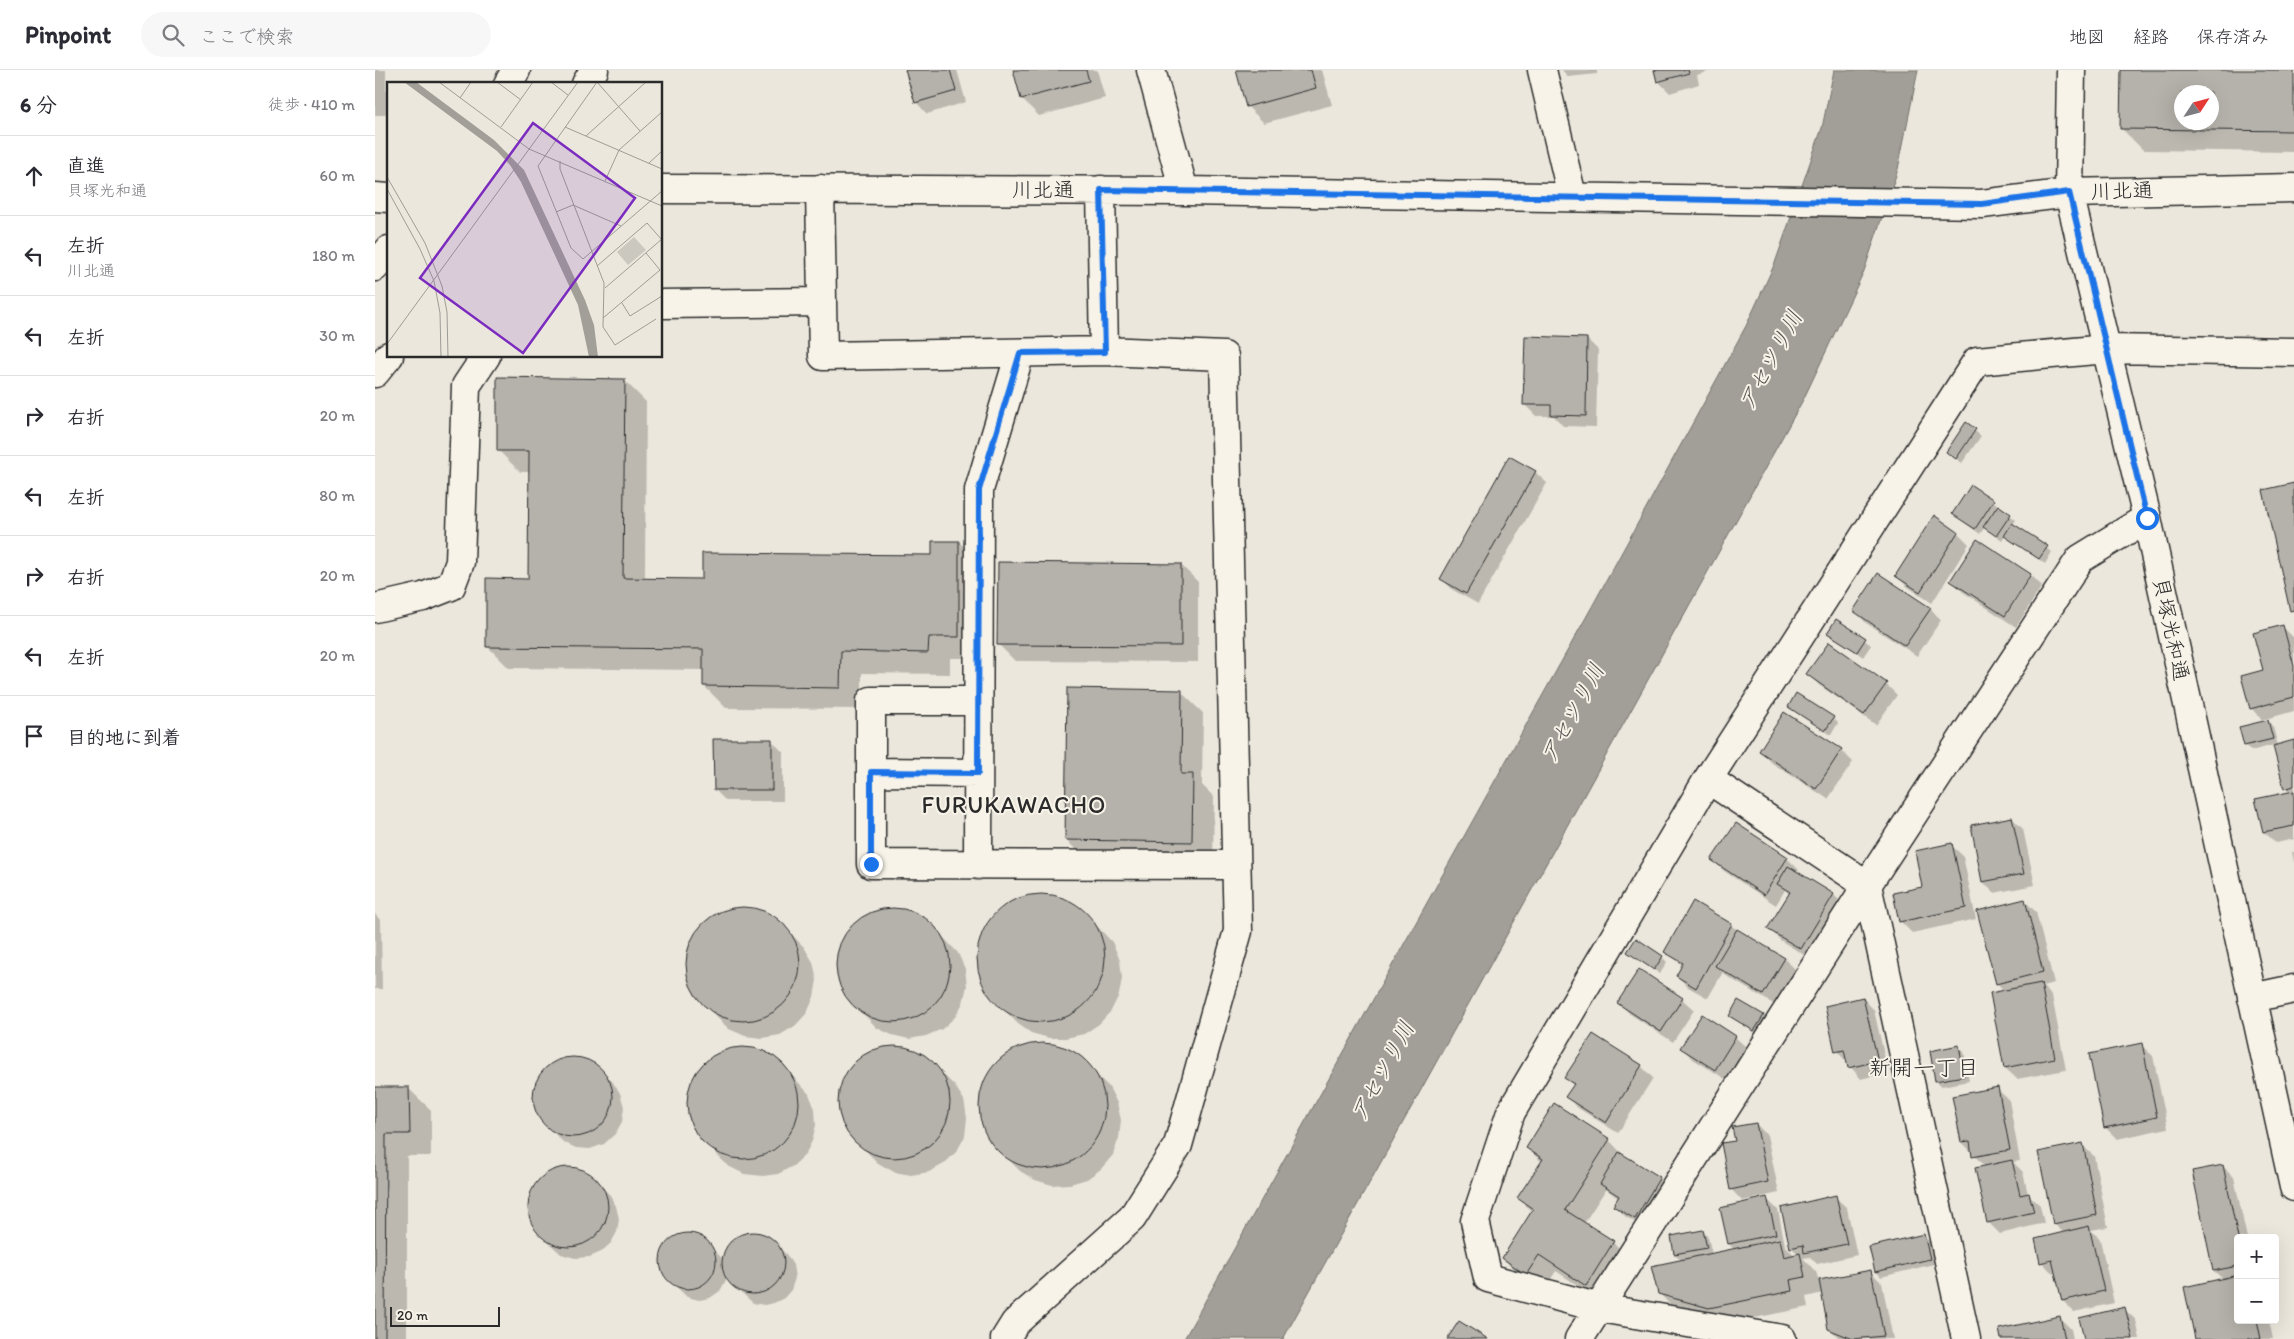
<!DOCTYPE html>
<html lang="ja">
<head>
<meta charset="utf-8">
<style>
  body { margin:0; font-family:Itim,"Klee One",sans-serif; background:#f7f7f7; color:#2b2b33 }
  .controls { position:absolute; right:15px; bottom:15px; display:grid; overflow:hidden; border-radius:5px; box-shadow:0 5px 20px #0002 }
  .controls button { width:45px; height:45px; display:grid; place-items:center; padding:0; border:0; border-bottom:1px solid #e1e1e2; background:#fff; color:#2b2b33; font:25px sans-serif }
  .compass { position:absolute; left:1799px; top:15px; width:45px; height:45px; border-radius:50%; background:#fff; box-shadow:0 5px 20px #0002; rotate:54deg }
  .scale { position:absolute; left:15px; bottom:12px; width:110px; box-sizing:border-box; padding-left:5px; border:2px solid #2b2b2b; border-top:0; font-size:14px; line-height:18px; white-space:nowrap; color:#2b2b2b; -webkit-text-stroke:4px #f7f3e8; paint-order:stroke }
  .stop { position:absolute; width:15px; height:15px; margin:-11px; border:4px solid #1a73e8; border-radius:50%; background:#fff }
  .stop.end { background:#1a73e8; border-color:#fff; box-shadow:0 1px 5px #0008 }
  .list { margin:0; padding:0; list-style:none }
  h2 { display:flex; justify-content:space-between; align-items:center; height:65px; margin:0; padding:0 20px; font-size:21px }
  h2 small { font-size:16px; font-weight:400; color:#7c7c81 }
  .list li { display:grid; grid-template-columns:32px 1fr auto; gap:15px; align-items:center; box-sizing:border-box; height:80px; padding:0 20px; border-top:1px solid #e1e1e2 }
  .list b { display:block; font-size:19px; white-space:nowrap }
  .list p { margin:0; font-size:16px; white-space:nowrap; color:#7c7c81 }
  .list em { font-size:16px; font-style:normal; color:#7c7c81 }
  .icon { flex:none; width:28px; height:28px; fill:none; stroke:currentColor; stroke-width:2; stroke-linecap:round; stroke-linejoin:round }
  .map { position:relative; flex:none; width:1919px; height:1269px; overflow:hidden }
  header { display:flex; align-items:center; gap:30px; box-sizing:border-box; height:70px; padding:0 25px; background:#fff; border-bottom:1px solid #e1e1e2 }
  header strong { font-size:24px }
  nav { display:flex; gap:28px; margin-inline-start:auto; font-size:18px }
  .search { width:350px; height:45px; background:#f7f7f7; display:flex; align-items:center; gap:12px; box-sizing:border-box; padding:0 18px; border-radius:28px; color:#7c7c81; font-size:19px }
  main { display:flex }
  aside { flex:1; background:#fff }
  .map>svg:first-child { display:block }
  .water { fill:#a29f98; stroke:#72716c }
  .shadow { fill:#0003; fill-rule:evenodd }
  .building { fill:#b5b2ab; stroke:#2b2b2b; fill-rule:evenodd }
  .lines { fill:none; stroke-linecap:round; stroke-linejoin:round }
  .minor-casing { stroke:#2b2b2b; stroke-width:31 }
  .highway-casing { stroke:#2b2b2b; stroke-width:31 }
  .minor { stroke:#f7f3e8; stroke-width:28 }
  .highway { stroke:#f7f3e8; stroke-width:28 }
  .route { stroke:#1a73e8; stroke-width:6 }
  .labels { text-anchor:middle; stroke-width:4; stroke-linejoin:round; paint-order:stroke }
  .street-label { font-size:21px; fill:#2b2b2b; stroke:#f7f3e8 }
  .water-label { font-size:22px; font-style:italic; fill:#555451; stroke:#f7f3e8 }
  .neighbourhood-label { font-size:22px; fill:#2b2b2b; stroke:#f7f3e8 }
  .quarter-label { font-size:24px; letter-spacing:1px; fill:#2b2b2b; stroke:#f7f3e8 }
  .inset-road { fill:none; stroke:#9e9c96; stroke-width:1 }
  .view { fill:#7b2cbf; fill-opacity:0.15; stroke:#7b2cbf; stroke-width:2.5 }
  .inset-edge { fill:none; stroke:#2b2b2b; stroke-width:2.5 }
</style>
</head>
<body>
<header>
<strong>Pinpoint</strong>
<div class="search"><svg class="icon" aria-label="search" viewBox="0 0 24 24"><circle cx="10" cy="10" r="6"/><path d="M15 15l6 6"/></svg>ここで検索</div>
<nav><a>地図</a><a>経路</a><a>保存済み</a></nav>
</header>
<main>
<aside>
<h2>6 分<small>徒歩 · 410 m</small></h2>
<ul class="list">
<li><svg class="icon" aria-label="ahead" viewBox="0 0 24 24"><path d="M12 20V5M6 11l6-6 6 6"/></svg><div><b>直進</b><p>貝塚光和通</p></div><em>60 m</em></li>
<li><svg class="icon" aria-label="left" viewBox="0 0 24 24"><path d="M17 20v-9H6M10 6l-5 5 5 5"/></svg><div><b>左折</b><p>川北通</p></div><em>180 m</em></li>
<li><svg class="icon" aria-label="left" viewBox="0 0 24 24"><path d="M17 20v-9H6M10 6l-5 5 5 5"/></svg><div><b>左折</b></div><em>30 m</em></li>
<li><svg class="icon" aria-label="right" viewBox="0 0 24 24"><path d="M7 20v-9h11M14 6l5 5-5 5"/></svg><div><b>右折</b></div><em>20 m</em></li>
<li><svg class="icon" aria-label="left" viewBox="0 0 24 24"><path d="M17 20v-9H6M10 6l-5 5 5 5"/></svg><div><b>左折</b></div><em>80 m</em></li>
<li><svg class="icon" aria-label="right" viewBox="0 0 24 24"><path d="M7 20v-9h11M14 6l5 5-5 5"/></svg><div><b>右折</b></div><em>20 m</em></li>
<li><svg class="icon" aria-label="left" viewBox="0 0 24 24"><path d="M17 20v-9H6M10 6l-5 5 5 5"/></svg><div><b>左折</b></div><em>20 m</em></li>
<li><svg class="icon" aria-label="arrive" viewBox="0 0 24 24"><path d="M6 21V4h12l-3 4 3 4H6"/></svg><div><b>目的地に到着</b></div></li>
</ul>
</aside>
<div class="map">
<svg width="1919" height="1269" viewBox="0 0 1919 1269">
  <rect width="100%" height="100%" fill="#ebe7dd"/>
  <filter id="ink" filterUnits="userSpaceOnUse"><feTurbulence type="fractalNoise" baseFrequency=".02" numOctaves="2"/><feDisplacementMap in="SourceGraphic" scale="10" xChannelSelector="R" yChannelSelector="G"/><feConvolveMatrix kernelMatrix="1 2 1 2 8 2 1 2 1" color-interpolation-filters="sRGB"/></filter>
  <g filter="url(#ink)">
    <!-- water -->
    <path class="water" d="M1459,0H1543L1523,99L1489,201L1429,328L908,1269H809L1219,533L1371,256L1400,193L1447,58Z"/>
    <!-- shadow -->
    <path class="shadow" d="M0,0H11V45H0Z
      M531,0H582L591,32L552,44L541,32Z
      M640,0H722L730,28L664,46L647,29Z
      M862,0H947L957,35L889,53L872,36Z
      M1187,0H1222V4L1193,7Z
      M1280,0H1335V1L1322,5L1324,14L1295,23L1283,11Z
      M1747,0H1919V82L1768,80L1746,58ZM1806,22H1836V52H1806Z
      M1212,269L1223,280L1221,357L1188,356L1179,346H1161L1149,334Z
      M249,310L271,332L270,509L329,510L558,486L584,472L606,494L605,588H575V604L487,603V639L351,638L329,616V600L134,598L112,576L155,510V402H145L123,380Z
      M1591,354L1606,366L1587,393L1572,382Z
      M1160,402L1172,413L1103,534L1078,520L1066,508Z
      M1618,431L1641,450L1638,454L1677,482L1670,494L1630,465L1627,470L1610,457L1605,464L1578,444Z
      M1583,463L1594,474L1557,533L1533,517L1521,506Z
      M1602,471L1656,505L1667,516L1641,557L1588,522L1576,511Z
      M806,495L823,512V592L640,591L623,574Z
      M1555,539L1566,550L1542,586L1491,553L1480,541Z
      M1462,550L1496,575L1488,587L1453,562Z
      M1908,557L1919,568V641L1887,650L1876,638Z
      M1433,604L1511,614L1522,625L1501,655L1444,615Z
      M806,622L828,643L827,715L839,727L838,794L713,791L691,770Z
      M1414,636L1458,648L1463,653L1456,665Z
      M1409,644L1466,680L1478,692L1453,729L1397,693L1385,681Z
      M1893,651L1898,657L1903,676L1919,672V769L1901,773L1889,762L1882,730L1915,723L1910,718L1899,675L1876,681L1870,675Z
      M396,670L408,682V731H351L340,720Z
      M1637,748L1648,759L1660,815L1619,823L1608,812Z
      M1361,754L1412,788L1424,800L1422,802L1459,825L1470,836L1437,890L1405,870L1394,858L1414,824L1410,820L1401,835L1349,801L1338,790Z
      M1576,775L1588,786L1601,849L1537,863L1525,851Z
      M1917,782H1919V793Z
      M673,825L691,830L707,840L737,872L745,890L747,908L744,925L736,941L724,954L709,964L691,968H674L656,963L643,954L614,924L606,909L603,893L604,876L610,859L621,843L636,832L654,826Z
      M1650,831L1661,842L1679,913L1667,916L1677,926L1691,1000L1642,1009L1630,998V922L1622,913Z
      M1319,833L1410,889L1421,900L1400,935L1353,907L1348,902L1333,928L1313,917L1302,906L1308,896L1291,881Z
      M365,837L383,840L399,847L429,877L438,892L442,910L439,927L432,943L420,956L405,965L387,968L370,966L354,959L323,929L314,914L311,896L313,878L320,863L332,850L348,841Z
      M521,839L539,843L554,852L583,883L590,899L592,916L588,933L580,947L567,959L551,966L534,969L517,965L502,958L472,927L464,911L461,893L465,875L474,860L487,847L503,840Z
      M0,844L6,851L7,919H0Z
      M1254,882L1287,887L1292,892L1285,904Z
      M1488,928L1499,940L1513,1002L1486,1009L1462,981Z
      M1307,929L1319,940L1298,972L1255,944L1244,933Z
      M1355,946H1388L1394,951L1385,966Z
      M1218,965L1266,996L1278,1008L1243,1063L1203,1038L1192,1027L1199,1016L1191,1008Z
      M1360,967L1372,978L1352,1010L1318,989L1307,978Z
      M673,974L689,979L705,987L722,1005L734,1017L742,1033L746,1050L744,1068L738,1085L726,1099L712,1109L695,1114L677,1115L660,1110L645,1101L615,1071L608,1054L605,1037L607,1019L614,1003L625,990L639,980L656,975Z
      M1766,975L1778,986L1793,1058L1742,1069L1730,1057Z
      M519,976L535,979L550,987L580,1016L589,1030L592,1048L590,1066L582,1081L569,1094L554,1102L536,1105L519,1102L503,1093L473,1063L466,1047L464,1029L467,1013L475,998L488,987L502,979Z
      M1583,977L1589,982L1594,1011L1567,1016L1561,1011Z
      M373,978L390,983L405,992L434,1024L440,1039L441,1055L437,1071L430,1085L418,1096L403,1104L388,1106L369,1104L353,1096L322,1065L315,1048L313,1030L316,1013L326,997L339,986L355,979Z
      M202,988L214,992L225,999L237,1011L245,1023L249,1037L247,1052L240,1064L229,1074L215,1079L201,1078L188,1072L165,1049L159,1036L158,1024L161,1012L167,1002L177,994L189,989Z
      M0,1019H34L56,1040V1086H32V1269H0Z
      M1622,1019L1634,1030L1645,1091L1638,1092L1648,1102L1653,1124L1665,1135L1669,1153L1625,1164L1613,1152L1610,1097L1587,1072Z
      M1180,1035L1234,1070L1251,1088L1285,1108L1296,1119L1272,1159L1251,1147L1240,1136L1244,1129L1231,1119L1209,1153L1238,1172L1255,1189L1228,1232L1181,1201L1169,1220L1145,1205L1128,1188L1157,1142L1144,1128L1167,1092L1152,1078Z
      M1381,1054L1392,1065L1404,1123L1367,1131L1356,1119L1362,1072Z
      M1707,1075L1719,1086L1733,1157L1716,1160L1725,1169L1739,1233L1699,1242L1688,1231L1681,1203L1678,1204L1667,1192L1689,1163L1679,1154Z
      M1848,1096L1859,1107L1872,1168H1863V1250H1894L1898,1269H1822L1848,1209L1839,1201Z
      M187,1099H201L213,1104L235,1125L241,1136L244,1149L242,1162L236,1173L226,1182L215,1187L200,1188L186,1184L162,1162L155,1149L154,1134L157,1121L164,1110L175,1102Z
      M1460,1127L1472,1138L1482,1185L1442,1194L1435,1187L1428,1188L1441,1202L1444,1211L1496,1202L1507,1213L1518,1269H1465L1455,1259L1448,1223L1431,1227L1433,1237L1351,1254L1301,1241L1284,1223L1307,1191L1300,1184L1328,1161L1333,1167L1337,1184L1360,1180L1354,1174L1346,1139L1392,1129L1403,1140L1410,1175L1420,1186L1424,1185L1416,1177Z
      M313,1164L325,1168L346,1187L348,1192L351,1182L357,1173L366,1166L377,1164L389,1166L411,1184L418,1195L420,1208L416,1220L409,1228L399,1233L389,1235L378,1233L357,1214L351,1205V1210L345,1221L335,1228L324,1230L312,1227L291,1207L286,1196L287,1184L293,1173L302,1166Z
      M1548,1166L1554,1171L1559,1194L1506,1207L1501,1201Z
      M1749,1239L1761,1250L1765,1269H1710Z
      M1685,1248L1696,1259L1698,1269H1628Z"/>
    <!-- building -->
    <path class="building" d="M530,0H575L581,21L540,33Z
      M638,0H711L714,11L646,29Z
      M861,0H936L941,18L871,37Z
      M1279,0H1313L1314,3L1282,12Z
      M1746,0H1919V61L1745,59ZM1806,22H1836V52H1806Z
      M1150,266L1212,268L1211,346L1176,345V335H1148Z
      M122,307L250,309L248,508L327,509V483L557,485V471H584V567H554L553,583L466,581L465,618L328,616V579L111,577V508L153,509L154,381H122Z
      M1591,352L1601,359L1581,389L1571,382Z
      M1134,386L1161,401L1091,524L1065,509Z
      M1919,413V540L1915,541L1888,420Z
      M1596,415L1619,430L1600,459L1577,444Z
      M1623,435L1636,444L1621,466L1608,457Z
      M1559,445L1583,462L1545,522L1520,506Z
      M1637,453L1673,476L1664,489L1629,466Z
      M1602,469L1656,504L1630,546L1575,511Z
      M623,492L806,494V576L622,575Z
      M1503,503L1556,538L1530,576L1478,541Z
      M1461,549L1491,568L1482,582L1452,563Z
      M1908,555L1919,596V627L1875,639L1866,606L1888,600L1878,563Z
      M1454,572L1512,613L1489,645L1431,604Z
      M692,618L807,620L806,704H818L817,772L690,770Z
      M1421,623L1459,647L1450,661L1413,637Z
      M1409,642L1467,679L1441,719L1384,681Z
      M1893,650L1898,669L1869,676L1864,657Z
      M338,669H397V720H339Z
      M1919,670V716L1909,719L1898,676Z
      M1919,721V756L1888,762L1880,729Z
      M1637,747L1649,804L1607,812L1596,755Z
      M1361,753L1413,787L1389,825L1336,790Z
      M1577,773L1591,838L1524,852L1518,823L1547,817L1540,781Z
      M1413,796L1459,824L1426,879L1392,859L1415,822L1402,814Z
      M602 888a64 64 0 1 1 128 0a64 64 0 1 1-128 0Z
      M1650,829L1668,902L1621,914L1602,841Z
      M1318,831L1357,854L1321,918L1301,906L1308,893L1289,882Z
      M311 894a57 57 0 1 1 114 0a57 57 0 1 1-114 0Z
      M461 895a57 57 0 1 1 114 0a57 57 0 1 1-114 0Z
      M1362,859L1410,888L1388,925L1340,896Z
      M1261,868L1288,886L1279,900L1252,882Z
      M1264,899L1308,928L1286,962L1242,933Z
      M1666,913L1680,988L1629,998L1615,923Z
      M1488,927L1503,991L1473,998L1469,980L1460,982L1450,936Z
      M1363,930L1389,945L1379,961L1354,946Z
      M1327,944L1361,966L1340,1000L1305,978Z
      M1218,964L1267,995L1231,1053L1190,1027L1199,1014L1189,1008Z
      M1767,973L1782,1047L1729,1058L1714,984Z
      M604 1036a63 63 0 1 1 126 0a63 63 0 1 1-126 0Z
      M1584,975L1589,1006L1560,1011L1555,981Z
      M463 1032a56 56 0 1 1 112 0a56 56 0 1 1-112 0Z
      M312 1033a56 56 0 1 1 112 0a56 56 0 1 1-112 0Z
      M158 1027a40 40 0 1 1 80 0a40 40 0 1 1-80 0Z
      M0,1017H34L35,1064H11L10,1269H0Z
      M1623,1017L1635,1080L1597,1087L1595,1071L1586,1072L1577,1026Z
      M1179,1033L1235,1069L1190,1140L1239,1171L1211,1216L1164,1185L1151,1205L1127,1188L1158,1139L1142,1128L1168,1089L1151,1078Z
      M1381,1053L1393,1112L1355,1120L1346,1073L1360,1071L1357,1057Z
      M1708,1073L1722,1145L1678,1154L1663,1082Z
      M1244,1082L1285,1107L1260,1149L1238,1136L1244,1126L1225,1114Z
      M1637,1090L1645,1125L1654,1123L1659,1142L1612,1153L1600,1098Z
      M1848,1095L1863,1168V1196L1838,1201L1817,1101Z
      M153 1137a40 40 0 1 1 80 0a40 40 0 1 1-80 0Z
      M1461,1125L1472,1174L1429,1183L1428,1175L1415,1178L1406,1138Z
      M1392,1127L1401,1164L1353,1174L1345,1138Z
      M1714,1156L1729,1221L1687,1231L1677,1190L1665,1193L1660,1169Z
      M1328,1160L1332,1178L1299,1184L1296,1166Z
      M347 1193a31 31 0 1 1 62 0a31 31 0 1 1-62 0Z
      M285 1191a28 28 0 1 1 56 0a28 28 0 1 1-56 0Z
      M1549,1164L1555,1189L1500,1202L1494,1177Z
      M1405,1169L1409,1187L1425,1183L1430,1207L1415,1210L1417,1221L1334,1238L1283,1224L1276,1196Z
      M1496,1200L1509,1266L1478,1269L1453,1259L1444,1210Z
      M1863,1205V1250H1882L1886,1269H1820L1809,1217Z
      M1750,1237L1758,1269H1709L1704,1248Z
      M1685,1246L1690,1269H1626L1624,1259Z
      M1084,1251L1113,1269H1072Z"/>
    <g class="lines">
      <defs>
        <path id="minor" d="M776,0L809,121
          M1167,0L1197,126
          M1696,0L1694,123L1772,448L1919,1117
          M286,119L809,121L1607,134L1694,123L1919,118
          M445,119L448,286L729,281L726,120
          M0,127L14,128
          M286,234L447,232
          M0,538L48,527L76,516L85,492L91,316L111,286
          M603,631H496V794L861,795
          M496,702L603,703
          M1333,709L1492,815L1591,1269
          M603,795L604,420L645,283
          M1877,928L1919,919
          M630,1269L640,1253L757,1148L803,1075L863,861L849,286L729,281
          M1204,1269L1492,815L1705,489L1772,448
          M1407,1269L1225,1238L1113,1208L1100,1151L1136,1042L1333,709L1602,291L1731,279L1919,282"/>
        <path id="highway" d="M133,14L141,0
          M211,14L219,0
          M0,197L14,180
          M0,303L14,286"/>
      </defs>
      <!-- minor casing -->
      <use href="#minor" class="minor-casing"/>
      <!-- highway casing -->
      <use href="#highway" class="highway-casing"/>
      <!-- minor -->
      <use href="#minor" class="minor"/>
      <!-- highway -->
      <use href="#highway" class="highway"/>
    </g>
  </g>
  <g class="lines" filter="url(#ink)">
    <!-- route -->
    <path class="route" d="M496,794V702L603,703L604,420L645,283L730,282L726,120L1607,134L1694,122L1772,448"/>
  </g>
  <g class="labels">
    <!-- street labels -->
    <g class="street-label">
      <text x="668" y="127">川北通</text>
      <text transform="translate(1747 121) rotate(-2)" y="7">川北通</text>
      <text transform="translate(1796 559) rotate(78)" y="7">貝塚光和通</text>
    </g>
    <!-- water labels -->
    <g class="water-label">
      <text transform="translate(1395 290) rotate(-62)" y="8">アセツリ川</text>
      <text transform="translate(1197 643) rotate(-62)" y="8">アセツリ川</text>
      <text transform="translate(1007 1001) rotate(-62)" y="8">アセツリ川</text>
    </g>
    <!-- neighbourhood labels -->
    <g class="neighbourhood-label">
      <text x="1549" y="1005">新開一丁目</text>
    </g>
    <!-- quarter labels -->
    <g class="quarter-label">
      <text x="639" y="743">FURUKAWACHO</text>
    </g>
  </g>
  <!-- overview -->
  <g transform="translate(12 12)">
    <rect width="275" height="275" fill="#ebe7dd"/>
    <path d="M247,155L259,168L241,183L230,170Z" fill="#cbc8bf"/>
    <path d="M17,0H29L107,58L137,88L198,218L207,243L211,275H202L191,223L134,100L123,83L110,69Z" fill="#a29f98"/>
    <path class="inset-road" d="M52,0L142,67L275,124M110,0L134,18M164,0L181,13M73,16L84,0M114,45L146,0M178,45L275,87M253,49L210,0L151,84L184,166L196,177L275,109M199,54L259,0M173,79V87L217,201L216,245L228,263L269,237M262,81L275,69M0,95L38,161L55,204L60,230L61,275M218,99L232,68L275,30M0,107L33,167L47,199L53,231L54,275M169,130L186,123L234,144M259,171L273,188M210,184L260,141L275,158M218,206L275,157M235,221L243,234L275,214M216,236L273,188M0,262L191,0"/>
    <path class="view" d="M146,41L248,116L136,271L33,196Z"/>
    <rect width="275" height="275" class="inset-edge"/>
  </g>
</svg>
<div class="controls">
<button>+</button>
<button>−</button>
</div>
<svg class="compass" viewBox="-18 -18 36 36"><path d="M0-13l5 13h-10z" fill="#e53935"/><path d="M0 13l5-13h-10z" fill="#7c7c81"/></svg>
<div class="scale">20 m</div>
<div class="stop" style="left:1772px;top:448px"></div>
<div class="stop end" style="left:496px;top:794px"></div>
</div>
</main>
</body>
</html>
